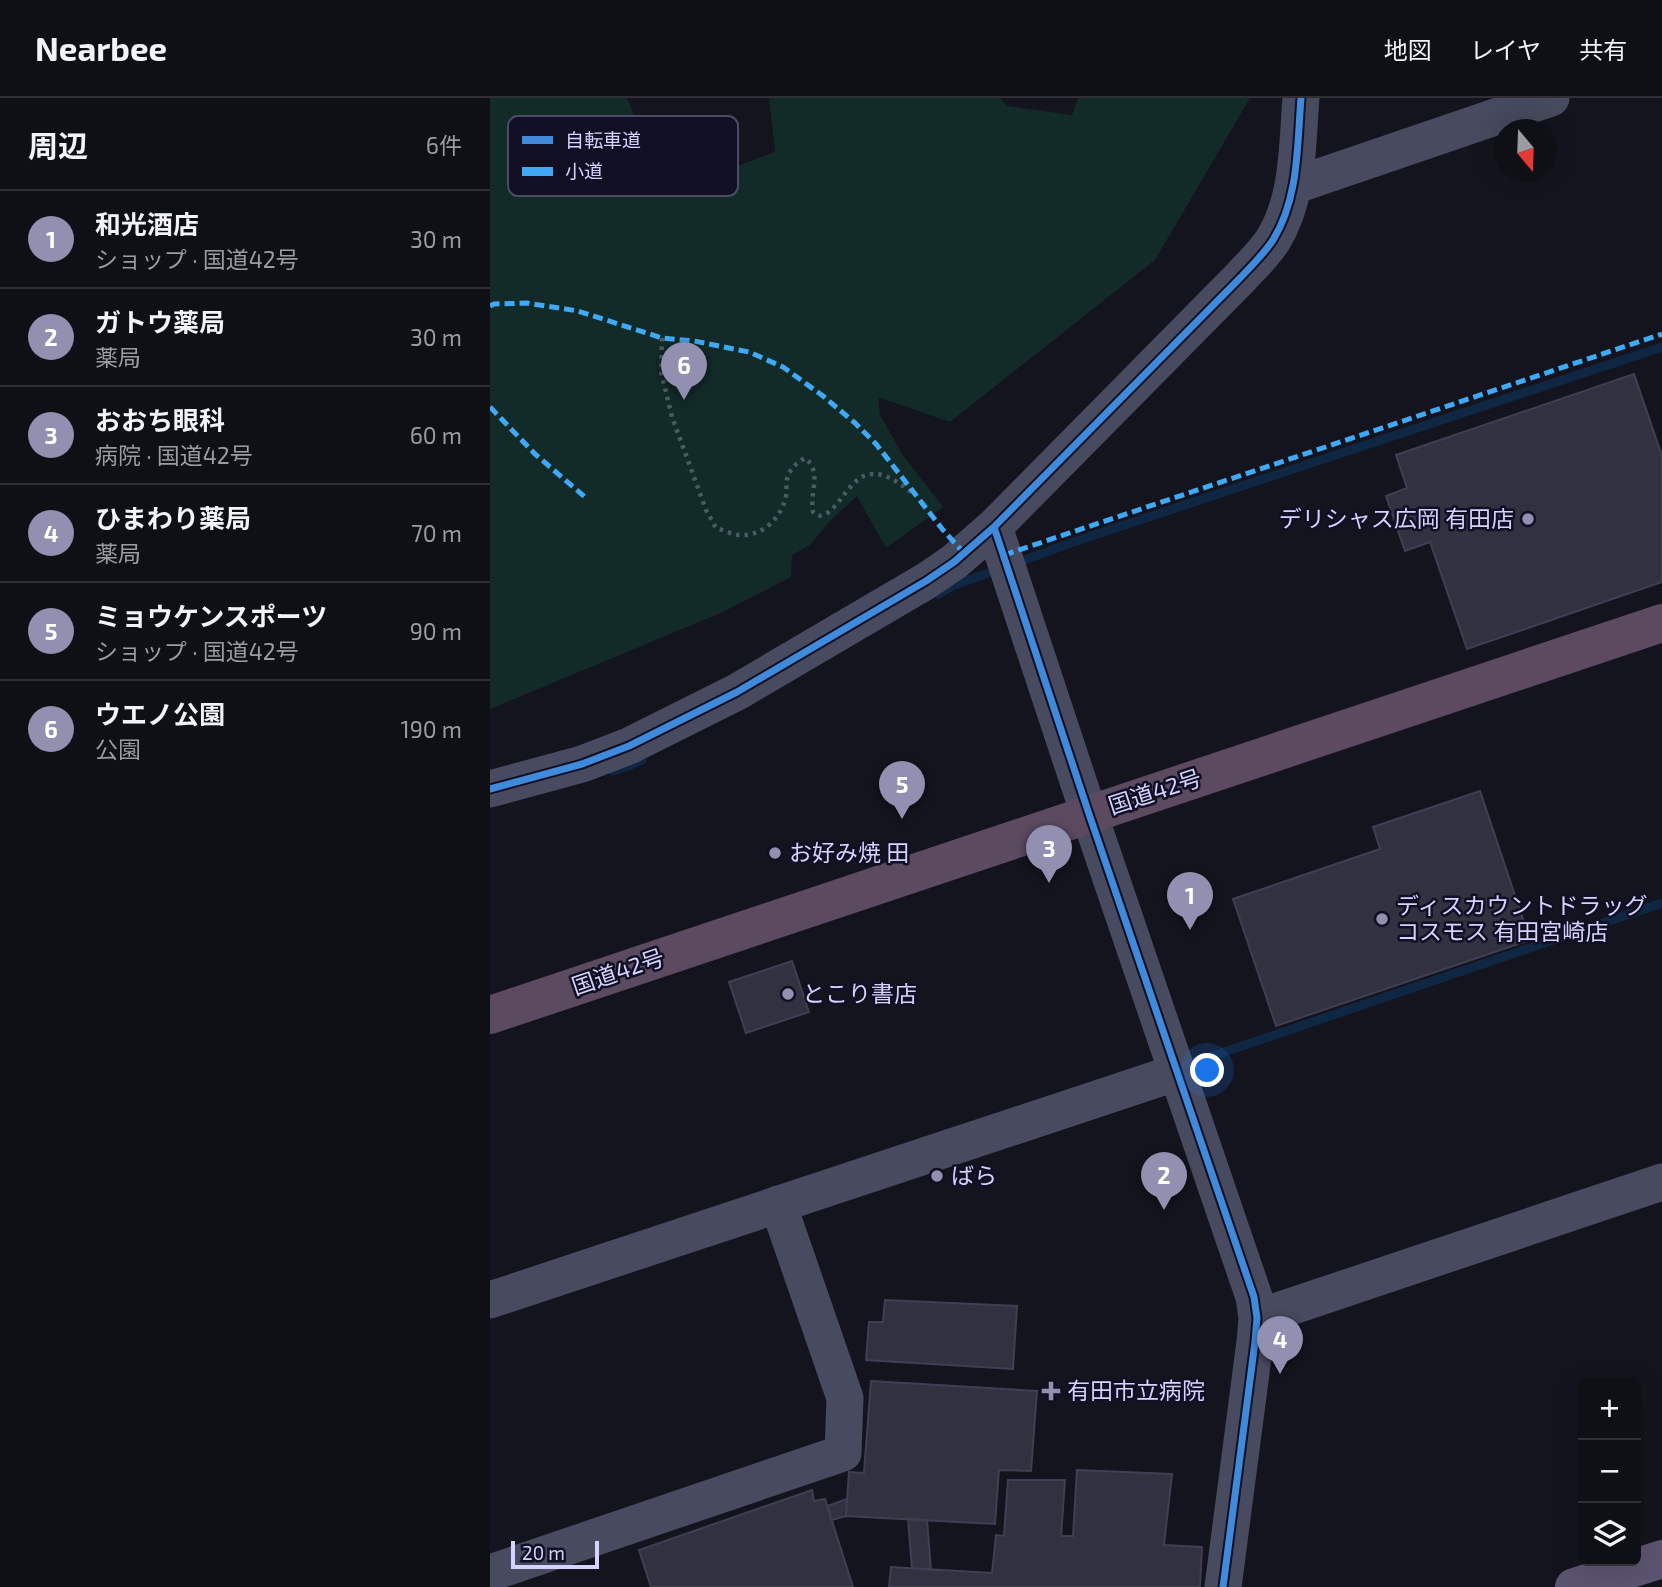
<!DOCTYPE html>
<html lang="ja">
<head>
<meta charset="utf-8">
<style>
  body { margin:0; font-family:"Exo 2","Noto Sans JP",sans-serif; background:#1d1d23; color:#f1f3f6 }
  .controls { position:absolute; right:21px; bottom:21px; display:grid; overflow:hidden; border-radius:10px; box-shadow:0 7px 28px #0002 }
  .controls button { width:63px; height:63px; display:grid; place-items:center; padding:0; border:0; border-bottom:2px solid #2f2f35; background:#0f0f16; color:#f1f3f6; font:35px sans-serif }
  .compass { position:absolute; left:1004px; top:21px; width:63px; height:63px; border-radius:50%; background:#0f0f16; box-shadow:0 7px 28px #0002; rotate:161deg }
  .scale { position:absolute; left:21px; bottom:18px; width:88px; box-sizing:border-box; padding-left:7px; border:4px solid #d4d2fe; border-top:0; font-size:19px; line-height:24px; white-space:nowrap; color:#d4d2fe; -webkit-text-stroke:5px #110f23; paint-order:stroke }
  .you { position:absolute; left:718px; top:973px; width:24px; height:24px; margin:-18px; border:5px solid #fff; border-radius:50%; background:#1a73e8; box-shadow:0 0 0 10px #1a73e833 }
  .badge { display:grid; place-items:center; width:46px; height:46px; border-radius:50%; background:#9190b0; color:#fff; font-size:23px; font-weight:700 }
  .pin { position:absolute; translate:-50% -58px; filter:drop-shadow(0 2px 4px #0008) }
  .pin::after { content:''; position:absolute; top:37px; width:24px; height:21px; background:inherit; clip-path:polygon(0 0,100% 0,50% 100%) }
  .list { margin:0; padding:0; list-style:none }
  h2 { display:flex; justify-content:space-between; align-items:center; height:91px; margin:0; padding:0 28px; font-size:30px }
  h2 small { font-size:23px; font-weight:400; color:#9b9ca1 }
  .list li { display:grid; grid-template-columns:46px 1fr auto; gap:21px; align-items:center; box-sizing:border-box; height:98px; padding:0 28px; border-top:2px solid #2f2f35 }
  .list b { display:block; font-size:26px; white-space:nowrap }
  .list p { margin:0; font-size:23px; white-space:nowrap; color:#9b9ca1 }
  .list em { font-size:23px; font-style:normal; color:#9b9ca1 }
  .icon { flex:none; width:38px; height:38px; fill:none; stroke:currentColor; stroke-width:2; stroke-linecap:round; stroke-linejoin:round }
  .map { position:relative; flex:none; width:1172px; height:1489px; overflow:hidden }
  header { display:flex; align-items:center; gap:42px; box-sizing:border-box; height:98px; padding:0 35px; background:#0f0f16; border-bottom:2px solid #2f2f35 }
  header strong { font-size:33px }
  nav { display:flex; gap:38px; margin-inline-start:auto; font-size:24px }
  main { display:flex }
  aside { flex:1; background:#0f0f16 }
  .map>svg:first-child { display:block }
  .green { fill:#122a28 }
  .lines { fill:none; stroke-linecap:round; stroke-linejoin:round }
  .stream { stroke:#0f2742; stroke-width:9 }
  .building { fill:#323140; stroke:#403e52; stroke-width:2 }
  .path { stroke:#4a5a65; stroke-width:4.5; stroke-dasharray:3.5 5; stroke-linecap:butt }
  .minor { stroke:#484a5f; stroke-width:37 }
  .major { stroke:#5b5470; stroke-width:38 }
  .highway { stroke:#5b4a60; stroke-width:38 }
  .quiet { stroke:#3fa9f5; stroke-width:5; stroke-dasharray:10 5; stroke-linecap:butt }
  .cycleway-casing { stroke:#110f23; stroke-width:11 }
  .cycleway { stroke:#408adc; stroke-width:7 }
  .poi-dot { fill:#9190b0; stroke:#110f23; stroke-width:2.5 }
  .labels { text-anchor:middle; stroke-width:5; stroke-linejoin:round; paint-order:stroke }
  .poi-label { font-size:23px; fill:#d4d2fe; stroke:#110f23; text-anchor:start }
  .street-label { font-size:23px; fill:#d4d2fe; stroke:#110f23 }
  .key { fill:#110f23; stroke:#4c4a65; stroke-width:2 }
  .key-label { font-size:19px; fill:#d4d2fe }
</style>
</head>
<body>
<header>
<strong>Nearbee</strong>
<nav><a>地図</a><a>レイヤ</a><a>共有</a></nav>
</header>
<main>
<aside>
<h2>周辺<small>6件</small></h2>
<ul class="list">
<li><span class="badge">1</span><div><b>和光酒店</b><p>ショップ · 国道42号</p></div><em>30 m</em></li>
<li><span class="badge">2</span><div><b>ガトウ薬局</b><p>薬局</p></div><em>30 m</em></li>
<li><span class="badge">3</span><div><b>おおち眼科</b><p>病院 · 国道42号</p></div><em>60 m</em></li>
<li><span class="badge">4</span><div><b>ひまわり薬局</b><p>薬局</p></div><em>70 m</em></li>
<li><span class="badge">5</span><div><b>ミョウケンスポーツ</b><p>ショップ · 国道42号</p></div><em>90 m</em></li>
<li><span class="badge">6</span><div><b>ウエノ公園</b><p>公園</p></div><em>190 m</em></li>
</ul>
</aside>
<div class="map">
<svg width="1172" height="1489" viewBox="0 0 1172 1489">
  <rect width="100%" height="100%" fill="#14141e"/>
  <!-- green -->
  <path class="green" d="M0,0H137L178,94L285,54L279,0H510L517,8L582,17L588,0H760L665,162L460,324L388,299L390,317L412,356L453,409L396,450L367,398L339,424L320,447L302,457L301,479L233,514L0,611Z"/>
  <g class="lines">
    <!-- stream -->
    <path class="stream" d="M526,465L586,443L1172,249
      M448,496L462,488L509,471
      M123,673L139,668L152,662
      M693,968L1172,805"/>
  </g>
  <!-- building -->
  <path class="building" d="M1144,276L1172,358V484L977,551L940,444L915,453L896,398L917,390L906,357Z
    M990,693L1040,842L786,928L743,801L890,751L883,729Z
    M302,863L319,914L256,935L239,884Z
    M395,1202L527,1208L523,1271L376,1262L379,1224H393Z
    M381,1283L547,1293L541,1373L509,1372L505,1426L356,1418L359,1374L374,1375Z
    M587,1372L682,1376L674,1447L712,1449L710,1489H399L401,1469L502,1475L506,1437L514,1438L518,1382H575L571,1438H583Z
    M322,1392L324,1403L335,1401L363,1489H161L149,1452Z
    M357,1401L356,1418L342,1422L337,1408Z
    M418,1421L437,1422L441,1472L422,1470Z"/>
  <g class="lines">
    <!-- path -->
    <path class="path" d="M172,240L171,274L182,319L216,412L226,430C233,432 241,436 248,437C272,439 291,421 296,398C297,392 296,386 297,381C300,371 306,365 315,360C333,375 319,394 323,414C326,416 328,419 333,417C350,412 360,375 384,376C399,376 413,388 424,396"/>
    <!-- minor -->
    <path class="minor" d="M803,88L1061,0
      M504,429L599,716L764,1199L767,1220L765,1244L733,1489
      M0,691L92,666L139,648L247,594L436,483L464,464L504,429L751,179C761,168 774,156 783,142C809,100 807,48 811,0
      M0,1202L688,974
      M767,1220L1172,1084
      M0,1475L353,1355L355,1300L288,1106"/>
    <!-- major -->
    <path class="major" d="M1084,1489L1172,1461"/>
    <!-- highway -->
    <path class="highway" d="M0,917L1172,525"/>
    <!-- quiet -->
    <path class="quiet" d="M0,208L4,206L37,205L88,213L172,240L204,243L259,254L293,269L333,298L365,325L386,346L453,432L474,455
      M0,309L45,356L95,399
      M514,457L1172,236"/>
    <defs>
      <path id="cycleway" d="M504,429L599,716L764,1199L767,1220L765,1244L733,1489
        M0,691L92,666L139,648L247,594L436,483L464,464L504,429L751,179C761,168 774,156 783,142C809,100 807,48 811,0"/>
    </defs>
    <!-- cycleway casing -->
    <use href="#cycleway" class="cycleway-casing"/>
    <!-- cycleway -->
    <use href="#cycleway" class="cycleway"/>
  </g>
  <!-- markers -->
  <g class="poi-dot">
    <circle cx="1038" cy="421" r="7"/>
    <circle cx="285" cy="755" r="7"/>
    <circle cx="892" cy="821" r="7"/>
    <circle cx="298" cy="896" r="7"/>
    <circle cx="447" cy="1078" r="7"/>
    <path d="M557.5 1282.5h7v7h7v7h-7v7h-7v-7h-7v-7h7z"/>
  </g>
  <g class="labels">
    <!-- poi labels -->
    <g class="poi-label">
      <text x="1024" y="429" text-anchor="end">デリシャス広岡 有田店</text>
      <text x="299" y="763">お好み焼 田</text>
      <text x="906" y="816">ディスカウントドラッグ<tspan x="906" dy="26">コスモス 有田宮崎店</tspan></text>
      <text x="312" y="904">とこり書店</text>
      <text x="461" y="1086">ばら</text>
      <text x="577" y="1301">有田市立病院</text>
    </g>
    <!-- street labels -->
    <g class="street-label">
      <text transform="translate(665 694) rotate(-18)" y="8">国道42号</text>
      <text transform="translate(128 874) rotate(-19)" y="8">国道42号</text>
    </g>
  </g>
  <!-- legend -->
  <rect x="18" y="18" width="230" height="80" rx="10" class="key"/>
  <rect x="32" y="38" width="31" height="8" fill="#408adc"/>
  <rect x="32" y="69" width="31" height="9" fill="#3fa9f5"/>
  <g class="key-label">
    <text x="75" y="49">自転車道</text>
    <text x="75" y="80">小道</text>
  </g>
</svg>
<div class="controls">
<button>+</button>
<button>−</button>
<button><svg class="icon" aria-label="layers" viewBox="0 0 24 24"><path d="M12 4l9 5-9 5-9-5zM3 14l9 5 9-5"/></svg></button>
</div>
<svg class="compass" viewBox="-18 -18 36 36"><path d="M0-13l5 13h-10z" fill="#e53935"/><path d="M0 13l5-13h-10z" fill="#9b9ca1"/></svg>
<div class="scale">20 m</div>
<div class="you"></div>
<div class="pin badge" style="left:700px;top:832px">1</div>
<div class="pin badge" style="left:674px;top:1112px">2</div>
<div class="pin badge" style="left:559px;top:785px">3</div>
<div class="pin badge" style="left:790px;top:1276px">4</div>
<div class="pin badge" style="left:412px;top:721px">5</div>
<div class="pin badge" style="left:194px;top:302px">6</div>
</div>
</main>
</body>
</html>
